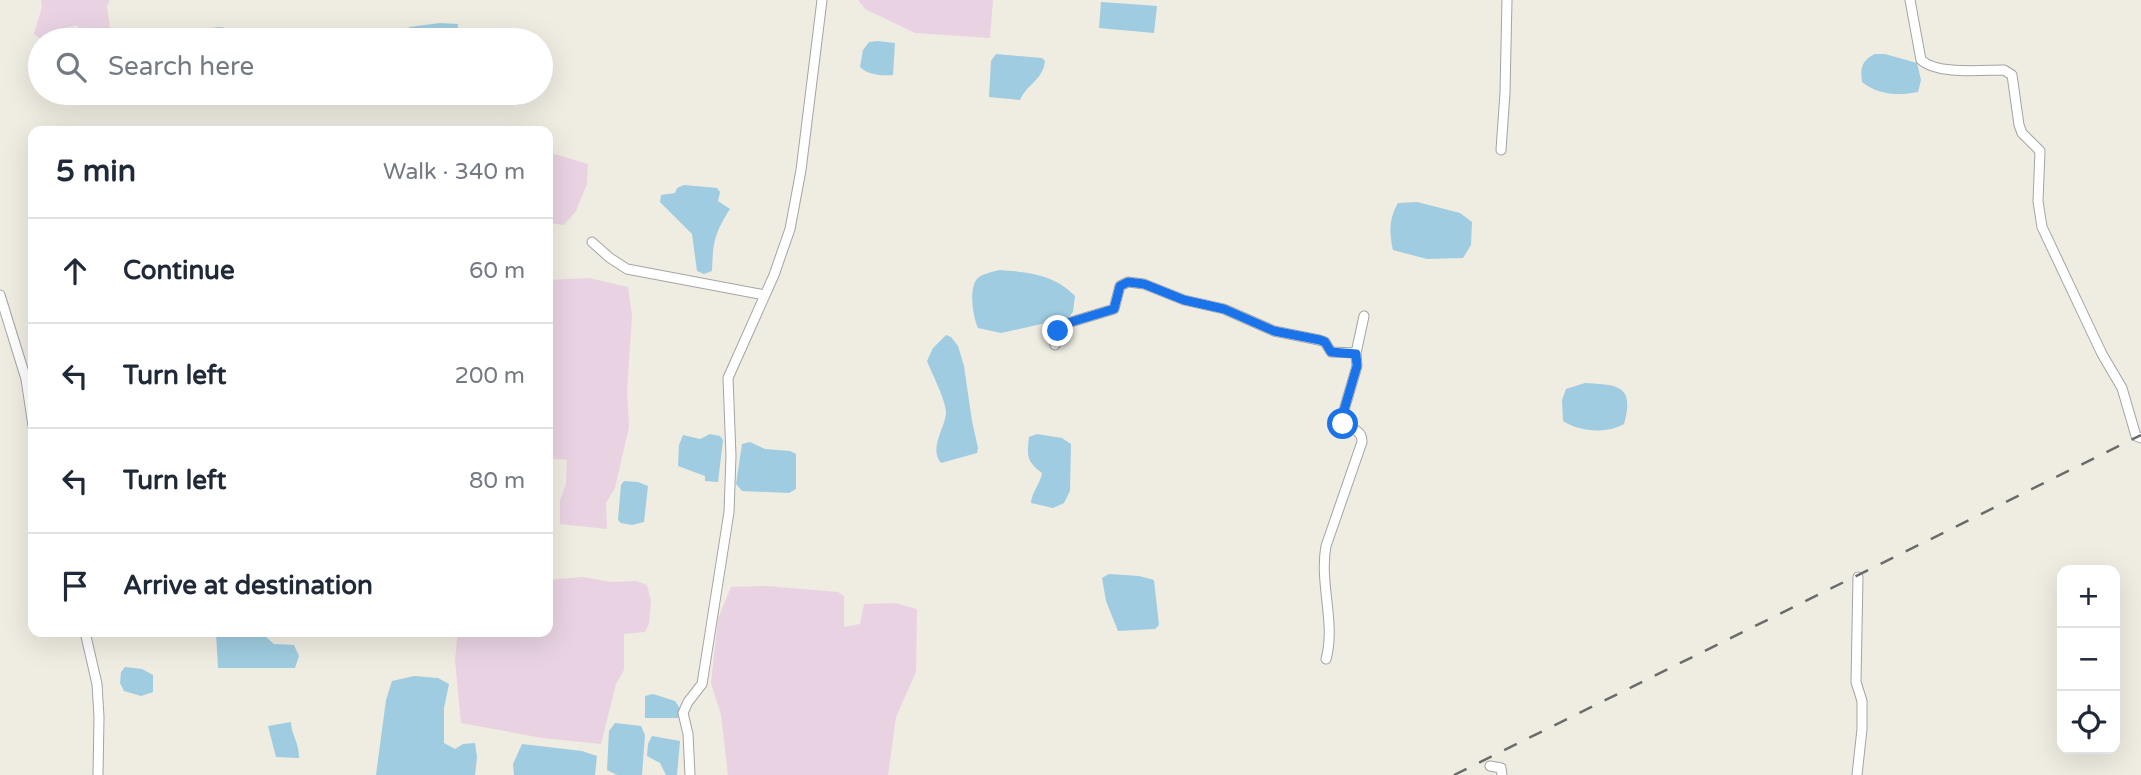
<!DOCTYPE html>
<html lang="en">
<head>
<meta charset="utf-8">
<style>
  body { margin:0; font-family:"Varela Round",sans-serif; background:#f2f2f3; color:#1f2937 }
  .controls { position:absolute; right:21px; bottom:21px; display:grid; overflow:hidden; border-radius:14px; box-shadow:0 7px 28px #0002 }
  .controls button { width:63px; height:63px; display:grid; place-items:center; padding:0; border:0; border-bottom:2px solid #e0e1e3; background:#fff; color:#1f2937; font:35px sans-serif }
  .stop { position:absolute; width:21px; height:21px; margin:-16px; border:5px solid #1a73e8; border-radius:50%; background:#fff }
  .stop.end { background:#1a73e8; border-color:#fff; box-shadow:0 2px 7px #0008 }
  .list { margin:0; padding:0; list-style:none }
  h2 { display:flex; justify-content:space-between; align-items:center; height:91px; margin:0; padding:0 28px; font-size:30px }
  h2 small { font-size:23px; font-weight:400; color:#747a83 }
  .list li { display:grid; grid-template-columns:46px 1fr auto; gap:21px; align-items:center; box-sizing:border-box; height:105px; padding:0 28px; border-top:2px solid #e0e1e3 }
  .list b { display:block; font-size:26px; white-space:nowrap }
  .list em { font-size:23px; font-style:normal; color:#747a83 }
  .icon { flex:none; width:38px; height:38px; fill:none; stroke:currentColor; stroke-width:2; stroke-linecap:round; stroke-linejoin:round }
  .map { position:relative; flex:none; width:2141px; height:775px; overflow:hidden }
  .search { position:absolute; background:#fff; box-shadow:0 7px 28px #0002; left:28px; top:28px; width:525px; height:77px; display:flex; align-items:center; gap:18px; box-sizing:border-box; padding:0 24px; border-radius:38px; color:#747a83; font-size:26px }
  .panel { position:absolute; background:#fff; box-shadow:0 7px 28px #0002; left:28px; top:126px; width:525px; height:511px; border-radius:14px }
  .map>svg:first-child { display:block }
  .industrial { fill:#e9d3e3 }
  .water { fill:#9fcce0 }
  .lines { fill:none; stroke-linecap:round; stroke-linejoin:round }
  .street-casing { stroke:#a4a4a4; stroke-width:11 }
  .street { stroke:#fff; stroke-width:9 }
  .rail { stroke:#6b6b6b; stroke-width:2.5; stroke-dasharray:14 14; stroke-linecap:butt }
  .route { stroke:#1a73e8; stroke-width:9 }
</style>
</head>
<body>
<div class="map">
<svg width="2141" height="775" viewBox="0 0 2141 775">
  <rect width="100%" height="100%" fill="#efece2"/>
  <!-- industrial -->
  <path class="industrial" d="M41,0H110L107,6L111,36L77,39L78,25L58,30L47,40H42L34,34L42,7Z
    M858,0H993L990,38L915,33L865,9Z
    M548,152L588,164L587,184L576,211L564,225L548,223Z
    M589,278L628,287L632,316L627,392L629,427L615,488L606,503L607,529L560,524V500L566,484L567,460L548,458V280Z
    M583,577L611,582L636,581L647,585L651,601L649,624L645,632L624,634V670L616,684L601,744L542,738L461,723L455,661L457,639L461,632H548V580Z
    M767,586L838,592L844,596V627L860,624L864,604L895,603L917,609L916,672L896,717L888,775H728L721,715L711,683L718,619L731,587Z"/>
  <!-- water -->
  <path class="water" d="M1101,2L1157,6L1154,33L1099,28Z
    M440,23L458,24L457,40H410L408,36L409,27Z
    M219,27L226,28L227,40H174V33Z
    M878,41L895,43L893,75C882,76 868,75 860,67L863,50L869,42Z
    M996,54L1042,58L1045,61C1043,80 1027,84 1020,100L989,97L991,61Z
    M1875,54H1885L1917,63L1921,80L1918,92C1899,96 1878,95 1862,82C1860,68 1862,60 1875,54Z
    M684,185L717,188L720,192L718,201L730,209C714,234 713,243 712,271L704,274L697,271L692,234L660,202L661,195L675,193L677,188Z
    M1417,202L1460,213L1472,222L1471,245L1463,258L1427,259L1393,250C1389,233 1389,218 1398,203Z
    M999,270C1027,272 1054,274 1075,296L1073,312L1068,318L1001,333L978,328C973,317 968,287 978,278C982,274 993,272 999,270Z
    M946,335L951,337L958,346L964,366L972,421L978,448L977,453L941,463C929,448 944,430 946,414C947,402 932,374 927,361L933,348Z
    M1585,383C1618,385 1635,385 1624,424C1606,434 1580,432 1563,421L1562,400L1566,389Z
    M710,434L720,436L723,440L718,482L705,481V476L678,466L679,445L683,435L700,439Z
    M1037,434L1062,438L1071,444L1070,491L1064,503L1053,508L1031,503C1032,491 1040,485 1042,473C1026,461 1027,456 1029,437Z
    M750,442L765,449L790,451L796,454V489L789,493L742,491L736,484L742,444Z
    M624,481L638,482L648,486L644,522L632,525L621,523L618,520L621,485Z
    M1109,574L1139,576L1154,580L1159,625L1155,629L1118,631L1106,601L1102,578Z
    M216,632H267V638L274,644L294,645L299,656L295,668H218Z
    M125,667L142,669L153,675V692L141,696L124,691L120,683L121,672Z
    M414,676L438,678L449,684L444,708V743L455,749L463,744L475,743L477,757L475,775H376L386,700L392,681Z
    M653,694L675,701L681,710L678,718H645V696Z
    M291,722C291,734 299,742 299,758L276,757L268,726Z
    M615,723L641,726L645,735L642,775H617L607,770L609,731Z
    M652,736L680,741L677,775H666L660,763L647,756L648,744Z
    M522,744L582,751L597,756L595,775H514L513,764Z"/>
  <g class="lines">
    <defs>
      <path id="street" d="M1910,0L1921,60C1938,75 1982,70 2004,70L2012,75L2019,125L2022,133L2040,151L2038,201L2042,227L2102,354L2122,388L2136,436L2141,438
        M1501,150L1505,93L1507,0
        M592,242L610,258L627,269L765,295
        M0,295L26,379L33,426
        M1055,345L1061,325L1114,309L1120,286L1128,282L1144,284L1184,300L1224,309L1274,331L1319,340L1325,342L1331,352L1356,353
        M85,632L97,684L99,717L98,775
        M1326,659C1336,623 1319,583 1326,546L1362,442C1362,429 1352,430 1343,423L1342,417L1357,366L1356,353L1364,316
        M1490,766L1501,768L1502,775
        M690,775L688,734L683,713L688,702L702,684L729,512L731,456L728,378L774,275L790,229L801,170L822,0
        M1857,775L1862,729V701L1856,682L1858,577"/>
    </defs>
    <!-- street casing -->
    <use href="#street" class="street-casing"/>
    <!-- street -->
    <use href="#street" class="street"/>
    <!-- rail -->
    <path class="rail" d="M1454,775L2141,435"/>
  </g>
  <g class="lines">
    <!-- route -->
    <path class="route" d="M1058,331L1061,325L1114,309L1120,286L1128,282L1144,284L1184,300L1224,309L1274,331L1320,340L1325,342L1331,352L1356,354L1357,366L1342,417L1343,424"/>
  </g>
</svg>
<div class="controls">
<button>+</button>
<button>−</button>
<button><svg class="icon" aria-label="locate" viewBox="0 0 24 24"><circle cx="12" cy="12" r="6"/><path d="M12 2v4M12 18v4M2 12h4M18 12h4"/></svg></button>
</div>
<div class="stop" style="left:1343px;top:424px"></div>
<div class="stop end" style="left:1058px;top:331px"></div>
<div class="search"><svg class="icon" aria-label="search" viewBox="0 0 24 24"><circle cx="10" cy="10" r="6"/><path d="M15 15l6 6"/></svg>Search here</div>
<section class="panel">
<h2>5 min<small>Walk · 340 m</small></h2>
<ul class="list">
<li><svg class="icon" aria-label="ahead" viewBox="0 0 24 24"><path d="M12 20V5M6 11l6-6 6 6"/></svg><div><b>Continue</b></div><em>60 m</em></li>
<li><svg class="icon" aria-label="left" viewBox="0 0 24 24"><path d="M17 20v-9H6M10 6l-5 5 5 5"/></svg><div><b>Turn left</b></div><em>200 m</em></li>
<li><svg class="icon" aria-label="left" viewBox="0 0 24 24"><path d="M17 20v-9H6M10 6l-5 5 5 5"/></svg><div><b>Turn left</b></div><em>80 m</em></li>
<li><svg class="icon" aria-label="arrive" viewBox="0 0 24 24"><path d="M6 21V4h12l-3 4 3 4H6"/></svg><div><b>Arrive at destination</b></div></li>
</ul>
</section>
</div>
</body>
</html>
